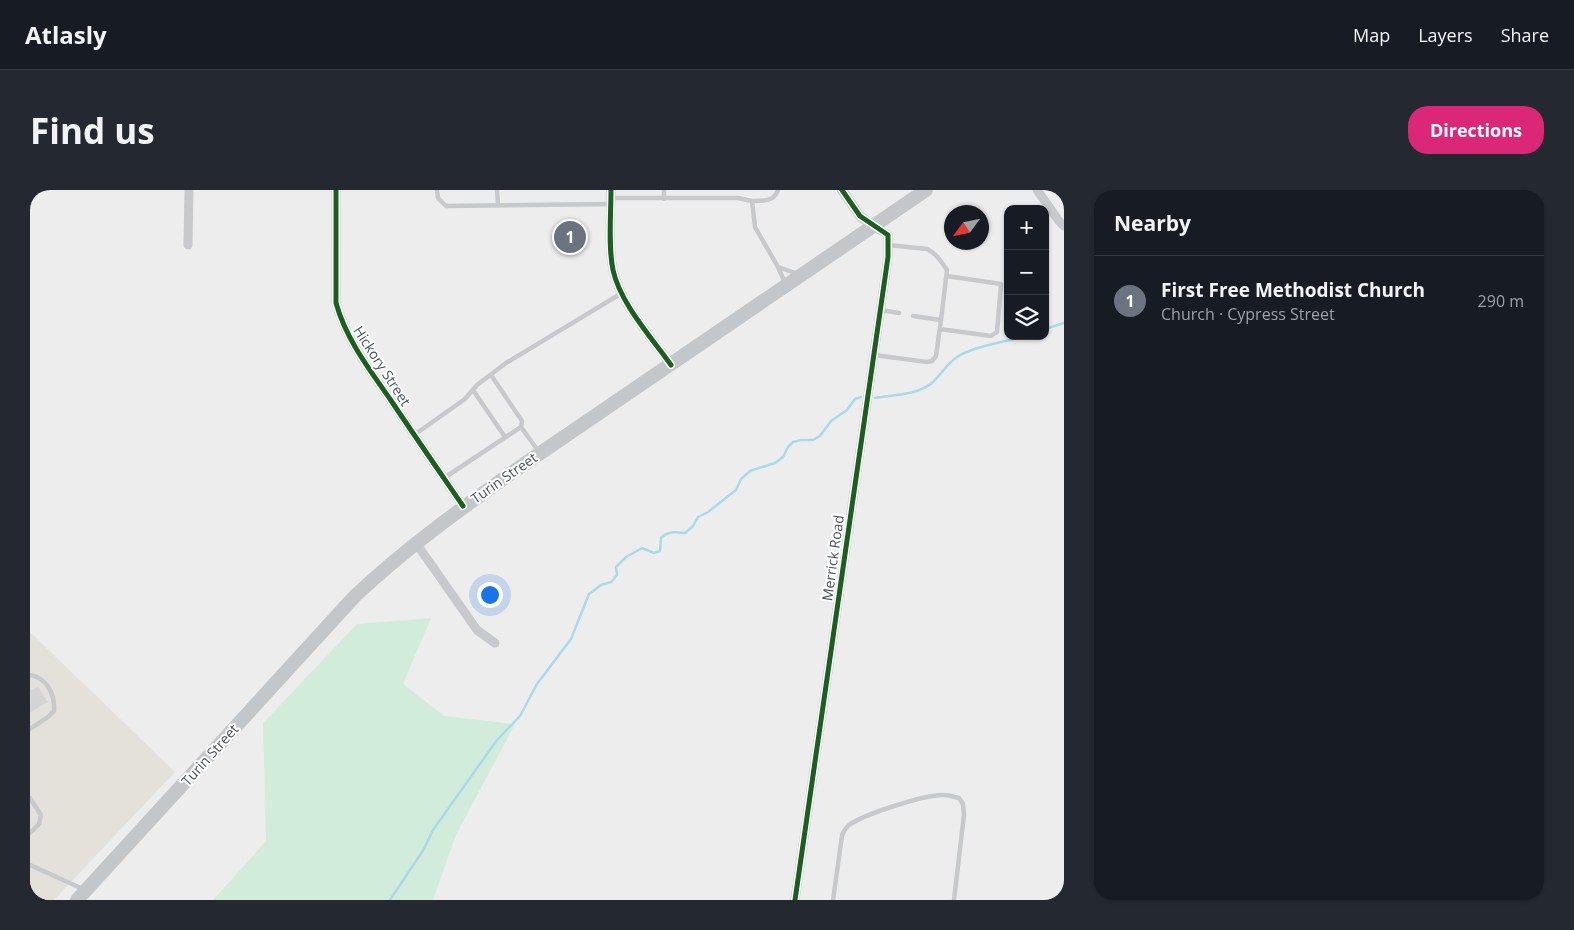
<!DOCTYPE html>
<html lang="en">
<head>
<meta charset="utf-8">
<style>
  body { margin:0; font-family:"Open Sans",sans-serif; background:#242831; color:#f1f3f6 }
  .controls { position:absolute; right:15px; top:15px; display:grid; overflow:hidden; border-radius:10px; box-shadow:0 1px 4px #0004 }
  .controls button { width:45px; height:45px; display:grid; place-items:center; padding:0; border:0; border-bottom:1px solid #363941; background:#171b24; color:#f1f3f6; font:25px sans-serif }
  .compass { position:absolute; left:914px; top:15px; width:45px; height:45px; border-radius:50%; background:#171b24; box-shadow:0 1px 4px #0004; rotate:237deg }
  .you { position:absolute; left:459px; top:404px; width:18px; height:18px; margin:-12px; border:4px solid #fff; border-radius:50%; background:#1a73e8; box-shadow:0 0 0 8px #1a73e833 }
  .badge { display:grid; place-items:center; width:32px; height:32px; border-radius:50%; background:#db2777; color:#fff; font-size:16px; font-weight:700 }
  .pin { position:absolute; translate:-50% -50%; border:2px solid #fff; box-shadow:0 1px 5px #0006 }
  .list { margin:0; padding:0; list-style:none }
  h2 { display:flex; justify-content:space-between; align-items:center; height:65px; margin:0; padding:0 20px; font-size:21px }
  h2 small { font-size:16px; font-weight:400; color:#9ea1a6 }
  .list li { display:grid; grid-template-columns:32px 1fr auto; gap:15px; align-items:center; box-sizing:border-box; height:90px; padding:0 20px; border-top:1px solid #363941 }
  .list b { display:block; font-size:19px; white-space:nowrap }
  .list p { margin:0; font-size:16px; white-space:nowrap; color:#9ea1a6 }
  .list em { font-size:16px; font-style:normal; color:#9ea1a6 }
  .icon { flex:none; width:28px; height:28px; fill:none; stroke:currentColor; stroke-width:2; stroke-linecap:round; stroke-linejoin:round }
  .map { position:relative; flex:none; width:1034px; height:710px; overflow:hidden; border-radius:20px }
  header { display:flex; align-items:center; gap:30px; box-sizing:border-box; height:70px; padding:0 25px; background:#171b24; border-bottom:1px solid #363941 }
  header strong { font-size:24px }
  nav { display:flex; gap:28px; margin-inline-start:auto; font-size:18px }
  .intro { display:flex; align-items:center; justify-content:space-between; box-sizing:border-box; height:120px; padding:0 30px }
  h1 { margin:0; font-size:35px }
  .button { padding:12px 22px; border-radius:20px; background:#db2777; color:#fff; font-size:18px; font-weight:700 }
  main { display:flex; gap:30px; padding:0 30px }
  aside { flex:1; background:#171b24; border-radius:20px; box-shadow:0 1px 4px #0004 }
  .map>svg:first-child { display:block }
  .commercial { fill:#e4e1db }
  .green { fill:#d2ecdc }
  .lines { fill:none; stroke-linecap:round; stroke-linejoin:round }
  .stream { stroke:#a9dae9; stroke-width:2.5 }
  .building { fill:#d4d4d6; stroke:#dfdfe0 }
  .service { stroke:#c7c9cc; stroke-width:4.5 }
  .minor { stroke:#c7c9cc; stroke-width:9 }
  .tertiary { stroke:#c7c9cc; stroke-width:10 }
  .primary { stroke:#c4c7ca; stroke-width:14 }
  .cycleway-casing { stroke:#fff; stroke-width:8 }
  .cycleway { stroke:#1b5e20; stroke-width:5 }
  .labels { text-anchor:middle; stroke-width:4; stroke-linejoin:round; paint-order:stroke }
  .street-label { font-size:14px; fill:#464f59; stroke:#fff }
</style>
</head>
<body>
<header>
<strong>Atlasly</strong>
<nav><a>Map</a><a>Layers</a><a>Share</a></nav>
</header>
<div class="intro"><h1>Find us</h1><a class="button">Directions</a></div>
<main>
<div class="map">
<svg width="1034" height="710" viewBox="0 0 1034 710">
  <rect width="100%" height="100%" fill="#eeeded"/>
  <!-- commercial -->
  <path class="commercial" d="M0,442L145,582L24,710H0Z"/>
  <!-- green -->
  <path class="green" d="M401,428L373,494L414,526L485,534L426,645L403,710H183L236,651L233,533L327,434Z"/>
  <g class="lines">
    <!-- stream -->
    <path class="stream" d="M1015,139L1034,133
      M845,208C863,205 889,205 903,192C911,184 918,173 927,167C944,156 973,153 993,146
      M360,710L394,659L403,640L467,550L490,526L507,494L541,449L559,404L571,395L581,392L587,385L586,377L596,367L612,358L624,363L630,361L631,348C638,341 645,342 655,343L663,336L668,327L678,322L706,300L711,289L720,281L745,273L753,267L758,257L763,252L771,250H783L790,246L801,231L817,220L825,209L831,207"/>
  </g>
  <!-- building -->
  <path class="building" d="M8,496L18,512L0,523V500Z"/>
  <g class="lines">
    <!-- service -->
    <path class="service" d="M407,0L408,8L416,16L581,14
      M467,0L468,15
      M581,8H708L722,11L725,37L748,77L755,93
      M634,9V0
      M722,11C732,11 744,12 748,0
      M858,55L897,59C906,63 912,72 917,80L911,130
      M748,77L768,84
      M851,120L869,123
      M910,139L961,146L967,142L971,94L917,86
      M844,165L897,172L902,171L906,166L911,130L883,126
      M461,185L492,231L491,237
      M443,200L475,247
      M384,245L435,209L447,195L476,173L592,103
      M414,288L491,237L509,262
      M0,485C17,488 25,504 24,521L18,527L0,539
      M0,608L11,625L9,634L0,643
      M0,675L53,699
      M803,710L812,646C813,642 815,639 818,636C831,625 896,604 914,605C919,605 924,607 929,608L933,614L934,625L924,710"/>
    <!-- minor -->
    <path class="minor" d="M306,0V113C316,149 339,179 360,209C384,245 409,281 433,316
      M581,0C581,26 578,55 583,80C590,113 622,148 641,175
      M1007,0L1029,31L1034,36
      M158,55L159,0
      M386,353L447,440L465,453
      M765,710L858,67V45L843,36"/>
    <!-- tertiary -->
    <path class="tertiary" d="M812,0L830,26L843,36"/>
    <!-- primary -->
    <path class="primary" d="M47,710L325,406C376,358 433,317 490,277L896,0"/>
    <defs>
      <path id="cycleway" d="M306,0V113C316,149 339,179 360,209C384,245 409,281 433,316
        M581,0C581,26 578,55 583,80C590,113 622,148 641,175
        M765,710L858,67V45L830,26L812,0"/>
    </defs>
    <!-- cycleway casing -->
    <use href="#cycleway" class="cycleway-casing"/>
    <!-- cycleway -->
    <use href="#cycleway" class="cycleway"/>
  </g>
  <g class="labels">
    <!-- street labels -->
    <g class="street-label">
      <text transform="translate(352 176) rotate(57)" y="5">Hickory Street</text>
      <text transform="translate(474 288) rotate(-35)" y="5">Turin Street</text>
      <text transform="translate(803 368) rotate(-82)" y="5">Merrick Road</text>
      <text transform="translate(180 565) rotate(-48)" y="5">Turin Street</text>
    </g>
  </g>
</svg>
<div class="controls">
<button>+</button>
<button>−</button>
<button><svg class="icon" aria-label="layers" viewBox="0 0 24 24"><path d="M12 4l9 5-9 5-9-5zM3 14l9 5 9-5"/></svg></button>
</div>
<svg class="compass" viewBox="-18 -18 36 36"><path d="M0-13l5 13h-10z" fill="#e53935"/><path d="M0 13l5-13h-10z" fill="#9ea1a6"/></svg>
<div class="you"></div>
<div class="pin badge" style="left:540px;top:47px;background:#6b7280">1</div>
</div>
<aside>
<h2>Nearby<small></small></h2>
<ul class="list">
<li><span class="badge" style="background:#6b7280">1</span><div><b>First Free Methodist Church</b><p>Church · Cypress Street</p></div><em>290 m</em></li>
</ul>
</aside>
</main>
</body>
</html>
